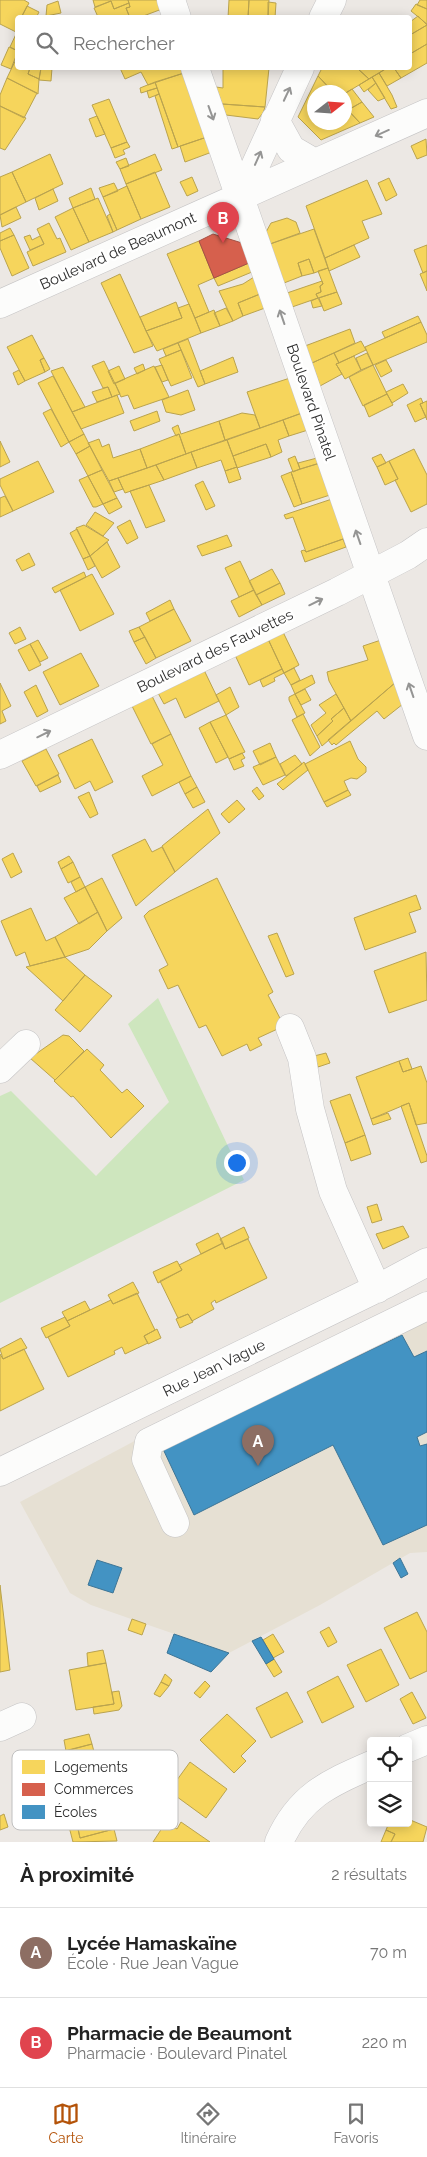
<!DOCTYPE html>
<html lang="fr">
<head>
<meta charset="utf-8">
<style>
  body { margin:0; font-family:Raleway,sans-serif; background:#f6f6f6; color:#222 }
  .controls { position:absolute; right:15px; bottom:15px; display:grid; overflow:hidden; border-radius:5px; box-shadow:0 2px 12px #0003 }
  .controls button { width:45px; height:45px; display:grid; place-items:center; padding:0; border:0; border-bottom:1px solid #e0e0e0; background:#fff; color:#222; font:25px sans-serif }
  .compass { position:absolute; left:307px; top:85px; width:45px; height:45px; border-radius:50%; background:#fff; box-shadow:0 2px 12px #0003; rotate:73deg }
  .you { position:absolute; left:236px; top:1162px; width:18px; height:18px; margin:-12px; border:4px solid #fff; border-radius:50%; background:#1a73e8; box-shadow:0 0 0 8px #1a73e833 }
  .badge { display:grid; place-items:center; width:32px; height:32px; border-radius:50%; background:#b45309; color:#fff; font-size:16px; font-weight:700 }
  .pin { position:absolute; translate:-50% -41px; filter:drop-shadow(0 1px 2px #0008) }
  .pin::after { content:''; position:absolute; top:26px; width:18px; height:15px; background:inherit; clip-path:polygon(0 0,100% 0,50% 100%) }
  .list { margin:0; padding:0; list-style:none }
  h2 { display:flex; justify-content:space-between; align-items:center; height:65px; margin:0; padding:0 20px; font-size:21px }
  h2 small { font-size:16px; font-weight:400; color:#767676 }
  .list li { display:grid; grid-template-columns:32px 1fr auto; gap:15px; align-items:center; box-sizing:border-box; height:90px; padding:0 20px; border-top:1px solid #e0e0e0 }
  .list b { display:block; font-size:19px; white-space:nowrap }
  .list p { margin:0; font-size:16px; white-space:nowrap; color:#767676 }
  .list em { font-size:16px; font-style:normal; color:#767676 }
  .icon { flex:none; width:28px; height:28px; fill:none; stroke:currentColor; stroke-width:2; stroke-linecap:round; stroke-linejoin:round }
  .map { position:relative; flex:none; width:427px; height:1842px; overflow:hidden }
  .search { position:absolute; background:#fff; box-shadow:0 2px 12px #0003; left:15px; right:15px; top:15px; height:55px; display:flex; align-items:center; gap:12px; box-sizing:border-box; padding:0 18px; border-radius:5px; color:#767676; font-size:19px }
  .sheet { height:245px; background:#fff }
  nav { display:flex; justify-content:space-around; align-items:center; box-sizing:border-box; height:70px; border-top:1px solid #e0e0e0; background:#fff; font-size:14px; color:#767676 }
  nav a { display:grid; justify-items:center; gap:2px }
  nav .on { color:#b45309 }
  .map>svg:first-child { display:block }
  .education { fill:#e6e0d3 }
  .green { fill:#cee6be }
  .homes { fill:#f6d55c; stroke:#baa34e }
  .shops { fill:#d6604d; stroke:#a45144 }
  .schools { fill:#4393c3; stroke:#3d7596 }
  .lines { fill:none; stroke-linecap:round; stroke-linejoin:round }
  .minor-casing { stroke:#c5c4c5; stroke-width:29 }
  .minor { stroke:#fcfcfb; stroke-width:28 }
  .oneway { stroke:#959594 }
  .labels { text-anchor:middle; stroke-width:5; stroke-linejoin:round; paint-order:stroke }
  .street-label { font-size:15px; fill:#2e2e2e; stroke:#fff }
  .key { fill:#fff; stroke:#c0c0c0; stroke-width:1 }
  .key-label { font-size:14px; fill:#2e2e2e }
</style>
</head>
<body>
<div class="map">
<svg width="427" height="1842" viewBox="0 0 427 1842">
  <rect width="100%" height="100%" fill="#ece8e4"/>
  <!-- education -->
  <path class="education" d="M427,1298V1552L410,1553L320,1605L229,1653L91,1605L70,1593L20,1502L157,1429Z"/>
  <!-- green -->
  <path class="green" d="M158,998L244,1180L0,1303V1096L11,1091L96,1176L169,1102L128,1024Z"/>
  <!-- homes -->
  <path class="homes" d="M0,0H24L29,3L22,16L25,18H18V33L0,24Z
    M93,0H128L129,3L114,9L111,1L95,7Z
    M128,0H159L162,9L138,18H130L126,8L130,7Z
    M229,0H249L248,18H228Z
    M249,0H269L268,18H248Z
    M420,0H427V9L417,5Z
    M58,1L61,13L46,16L47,5Z
    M111,1L114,9L129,3L130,7L126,8L130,18H104L103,16L98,17L94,8Z
    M268,2L276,3L275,18H268Z
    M416,4L427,9V24L411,11Z
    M27,6L39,12L36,18L22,16Z
    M418,16L427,25L410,35V22Z
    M427,25V44L410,54V35Z
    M17,32L18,33V51L10,47Z
    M427,44V63L401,78L394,68H410V54Z
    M9,47L18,51L11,69L1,65Z
    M18,55V68H30L28,74L39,79L38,94L7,78Z
    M30,68H41L39,79L28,74Z
    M41,68H52L51,81L39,80Z
    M120,68H182L184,73L148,85L141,72L125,79Z
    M223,68H269L265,107L222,104L216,87L223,88Z
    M322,68H357L369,79L344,94L333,92L318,76Z
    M357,68H387L369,79Z
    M387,68H394L401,78L387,86L379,73Z
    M184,73L207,137L178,147L155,82Z
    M379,73L392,95L397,107L391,109L372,77Z
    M318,76L333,92H314V122H344V106L360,123L321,140L298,117Z
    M372,77L376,83L364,92L359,85Z
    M7,78L37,93L24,118L0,106V95Z
    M155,82L157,88L141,93L140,88Z
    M376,83L385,98L378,101L368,90Z
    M157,88L159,94L149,98L147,91Z
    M352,89L362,102L348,110L344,106V94Z
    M159,94L178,147L172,149L155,96Z
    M109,99L127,142L111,148L92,105Z
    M362,102L374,117L360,123L348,110Z
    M222,104L265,107L263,113L258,119L226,115Z
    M0,106L26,118L5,150L0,148Z
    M97,116L105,134L96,137L89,119Z
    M207,137L212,152L185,162L180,146Z
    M426,139L427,155L417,159L411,146Z
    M127,142L130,147L123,150L125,154L115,158L111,148Z
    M50,154L63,184L26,202L12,172Z
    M155,154L162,170L126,184L120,169Z
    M126,158L129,166L120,169L116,162Z
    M12,172L26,202L0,215V177Z
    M155,172L170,207L141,219L126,184Z
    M192,177L198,191L187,196L180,182Z
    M389,178L397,195L386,201L378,183Z
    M367,180L382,214L362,221L369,238L325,258L306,206Z
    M114,183L118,191L103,197L99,188Z
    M127,186L141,219L117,230L103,197Z
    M91,188L95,199L73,208L69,198Z
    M53,189L58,201L39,210L35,198Z
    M98,198L113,232L89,242L73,208Z
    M16,207L21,218L2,227L0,215Z
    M73,208L89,242L71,250L55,217Z
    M110,214L117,230L113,232L107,216Z
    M287,218L296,222L300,233L270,244L266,232L271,223Z
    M49,223L57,239L60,238L66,252L33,266L27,252L44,244L37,229Z
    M10,228L14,235L0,241V233Z
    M314,229L328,268L314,273L309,259L298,263L302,276L284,283L270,244Z
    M14,235L29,268L12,276L0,248V241Z
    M30,235L32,240L40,236L44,244L30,250L24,237Z
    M199,241L214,278L198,285L209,312L195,318L167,254Z
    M354,245L360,257L329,271L325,258Z
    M427,245V271L423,273L414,250Z
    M309,259L314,273L302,276L298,263Z
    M249,263L252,272L218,286L214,278Z
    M328,268L337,292L318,298L316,294L321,292L320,286L323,284L318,271Z
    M427,271V291L420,274Z
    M120,274L153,346L134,353L101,283Z
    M254,277L260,294L238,303L243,316L233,321L219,291L243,284Z
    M322,281L323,284L320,286L321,292L316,294L318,298L292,307L287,293Z
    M337,292L342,304L324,311L319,298Z
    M260,294L265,308L243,316L238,303Z
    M318,298L322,306L313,308L311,301Z
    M176,302L182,318L146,331L140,317Z
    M189,304L201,333L157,351L146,331L182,318L178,308Z
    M226,308L233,321L220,326L214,313Z
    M214,310L220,326L201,333L195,318Z
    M418,316L421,322L385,338L382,332Z
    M421,322L427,335V342L373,365L365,347Z
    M350,329L355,343L312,363L305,346Z
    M32,335L44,358L40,360L45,372L25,381L7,347Z
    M188,339L205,384L198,387L178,343Z
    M361,341L366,350L339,363L334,353Z
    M178,343L181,350L166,356L163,349Z
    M181,350L192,378L171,386L159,359Z
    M334,353L339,363L336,364L342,374L320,386L312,363Z
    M367,353L373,365L361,370L356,358Z
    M354,356L361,370L345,379L336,364Z
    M233,357L238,372L205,384L200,371Z
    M44,358L50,369L45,372L40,360Z
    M386,360L392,371L381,377L375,365Z
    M104,361L120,394L112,397L108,387L103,388L92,366Z
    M143,364L145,370L137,374L134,368Z
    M162,365L168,380L162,382L155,367Z
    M373,365L387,394L363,406L349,377Z
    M119,366L125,379L114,384L108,371Z
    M154,366L169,397L134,409L128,395L121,397L115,383Z
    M63,367L85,407L72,412L51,371Z
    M19,370L25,381L18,385L13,373Z
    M53,376L84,434L69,442L38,383Z
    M290,378L302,413L260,428L247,392Z
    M403,384L408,393L392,403L386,392Z
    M108,387L112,397L97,402L92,392Z
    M188,390L195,410L181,415L166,412L162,400Z
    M387,394L393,405L369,417L364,405Z
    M117,395L124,413L81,429L72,412Z
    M421,398L423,403L420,404L426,417L415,422L407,405Z
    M427,401V420L420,404Z
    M51,409L69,442L61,447L43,413Z
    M157,411L160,421L134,431L130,421Z
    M242,413L255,415L260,428L225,440L219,421Z
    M302,413L308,430L289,436L283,420Z
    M283,420L289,436L278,440L282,452L271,457L266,444L233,456L227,440Z
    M219,421L225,440L186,454L179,434L176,436L172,428L178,425L181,434Z
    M84,434L90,446L76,454L69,442Z
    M179,434L186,454L147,468L140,449Z
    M99,439L102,447L109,444L113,458L140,449L147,468L109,481L88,443Z
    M227,440L237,467L225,471L221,460L197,468L191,452Z
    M0,441L10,462L0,467Z
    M266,444L271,457L237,468L233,456Z
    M90,446L102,470L88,476L76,454Z
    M414,449L427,475V504L411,512L395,480L398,479L389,461Z
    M191,452L197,468L164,480L156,465Z
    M381,454L386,463L377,467L372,458Z
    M295,456L300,469L293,472L288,459Z
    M317,458L320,463L300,469L298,463Z
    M38,461L54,492L13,511L0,485V479Z
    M389,461L398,479L385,485L377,467Z
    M320,463L330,495L302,504L291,472Z
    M156,465L164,480L125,493L118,478Z
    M237,467L241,479L229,483L225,471Z
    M102,470L117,498L103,504L88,476Z
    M291,472L302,504L294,507L281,476Z
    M88,476L103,504L96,507H93L79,480Z
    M118,478L123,489L114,492L109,481Z
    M203,481L215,506L206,510L195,485Z
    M149,485L165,521L146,528L130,491Z
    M5,496L13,511L0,517V498Z
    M117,498L122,507L109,514L103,504Z
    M332,499L346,538L306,552L293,517L286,519L284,515Z
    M95,512L114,523L103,536L86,525Z
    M130,520L138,538L127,544L117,527Z
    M84,525L109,540L90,556L76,528Z
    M77,529L90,556L83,559L70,533Z
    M227,535L232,546L202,556L197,546Z
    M343,539L346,547L305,562L301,551L304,550L306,552Z
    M107,542L120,567L102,578L90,556Z
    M29,553L35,565L22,571L16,560Z
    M90,556L95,566L88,570L83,559Z
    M240,561L254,590L239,597L225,568Z
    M272,569L280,583L256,595L249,581Z
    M84,572L86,577L55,593L52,588Z
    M92,574L114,614L80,631L60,590Z
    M280,583L285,594L262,605L256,595Z
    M254,590L262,605L239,617L231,601Z
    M170,600L174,609L150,621L146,613Z
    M174,609L191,641L156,658L139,627Z
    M20,627L26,639L15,644L9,633Z
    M139,627L145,637L134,642L129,631Z
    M283,632L299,665L284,673L268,639Z
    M145,637L156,658L146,664L134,642Z
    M268,639L282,669L249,685L235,655Z
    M38,640L48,658L40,662L30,644Z
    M381,640L396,682L351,721L329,681L327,672L368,660L363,646Z
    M30,644L41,665L29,671L18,650Z
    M81,653L99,686L60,705L43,672Z
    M294,668L300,680L291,685L284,673Z
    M282,669L284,673L274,678L275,681L263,687L260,680Z
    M204,670L219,701L185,718L176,698L164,704L158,693Z
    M312,675L315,683L295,694L291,685Z
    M396,682L403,704L384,719L377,711L336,745L334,743L332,745L328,740Z
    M0,683L11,706L2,711L6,721L0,724Z
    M36,685L48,711L37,717L24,692Z
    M230,687L239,707L226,715L216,695Z
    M305,689L311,700L301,705L295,694Z
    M295,694L305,713L297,717L289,700V697Z
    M336,694L344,708L331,719L333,721L317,736L311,725L326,713L319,705Z
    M152,696L171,734L151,744L132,706Z
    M344,708L351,721L322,746L317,736L333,721L331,719Z
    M303,714L320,747L310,756L292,720Z
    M226,715L245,752L229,759L210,722Z
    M210,722L228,757L216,763L199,728Z
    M171,734L191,776L152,796L142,776L163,765L152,744Z
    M92,739L113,782L95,791L90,781L75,789L58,755Z
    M350,741L358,759L366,767V772L357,779L351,778L344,781L348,790L324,802L305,764Z
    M270,743L276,757L260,765L253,751Z
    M46,749L59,774L36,786L22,761Z
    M242,753L245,758L241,760L244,766L234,770L229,759Z
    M295,755L302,764L286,776L280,764Z
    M276,757L285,775L263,785L253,767Z
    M304,762L308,770L283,790L277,784Z
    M58,775L61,782L40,792L37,786Z
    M191,776L197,787L185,794L179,782Z
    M197,787L205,802L193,808L185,794Z
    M257,787L264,796L259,800L252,791Z
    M348,790L351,795L327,807L324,802Z
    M89,792L98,814L90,818L78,797Z
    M237,800L245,809L229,823L221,814Z
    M208,809L220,833L175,872L162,846Z
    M145,839L152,852L162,847L175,872L136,906L112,855Z
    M13,853L22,872L11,878L2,859Z
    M69,856L73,862L61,869L58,862Z
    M73,862L80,877L68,883L61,869Z
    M80,877L85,887L76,892L71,882Z
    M102,878L122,918L107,931L85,887Z
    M217,878L273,992L268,995L284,1026L258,1038L262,1045L250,1051L247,1044L222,1056L206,1025L199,1028L178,985L168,989L159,970L168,965L144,916L149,911Z
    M85,887L98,912L79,924L64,898Z
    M416,895L421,909L409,913L416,932L365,950L354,918Z
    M31,908L46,941L55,937L65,957L30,966L25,952L16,956L1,921Z
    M98,912L107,931L89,949L65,957L55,937Z
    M277,933L294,974L286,977L268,936Z
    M426,952L427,1000L389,1013L374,971Z
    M65,957L85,975L63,1001L26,967Z
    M85,975L112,996L80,1032L55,1010Z
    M63,1035L69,1036L84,1051L55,1080L30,1058Z
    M87,1049L104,1065L100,1070L122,1093L127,1089L144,1106L111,1138L73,1096L71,1097L54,1081Z
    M326,1053L330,1063L318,1067L314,1056Z
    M408,1058L412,1069L403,1072L399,1061Z
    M399,1061L403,1072L421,1066L427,1083V1123L416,1125L409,1103L371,1119L356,1077Z
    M350,1094L365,1135L345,1143L330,1101Z
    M409,1103L427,1156V1161L421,1163L401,1106Z
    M388,1113L391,1119L373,1125L371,1119Z
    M365,1135L371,1154L351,1161L345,1143Z
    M377,1204L382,1220L372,1223L367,1207Z
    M403,1226L409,1237L383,1249L376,1234Z
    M244,1227L249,1238L225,1249L220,1239Z
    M218,1233L223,1243L201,1254L196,1244Z
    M248,1239L267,1278L216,1303L215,1300L211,1303L214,1309L192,1321L188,1314L178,1318L160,1281L182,1270L179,1265L223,1243L225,1249Z
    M177,1261L182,1270L158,1283L153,1272Z
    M133,1282L139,1293L113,1304L108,1295Z
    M137,1293L155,1330L144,1336L148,1343L125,1354L122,1347L114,1351L115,1354L68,1377L48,1337L70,1326L67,1321L90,1310L111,1300L113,1304Z
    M85,1301L90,1310L67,1321L62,1312Z
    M188,1314L193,1322L180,1328L176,1319Z
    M65,1317L70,1326L46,1338L41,1328Z
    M157,1329L161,1338L148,1344L144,1336Z
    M21,1338L27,1348L3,1359L0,1349Z
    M24,1349L44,1389L0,1411V1354L3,1359Z
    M0,1585L10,1670L0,1672Z
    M417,1612L427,1632V1671L410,1679L384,1628Z
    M132,1619L146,1624L142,1635L128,1630Z
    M329,1627L337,1642L328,1647L320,1632Z
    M273,1634L284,1652L273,1658L263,1640Z
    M381,1649L399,1685L366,1702L347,1665Z
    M103,1650L106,1663L88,1666L87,1653Z
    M274,1659L282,1672L274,1677L266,1664Z
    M106,1663L114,1704L76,1710L69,1670Z
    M165,1674L172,1680L169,1686L161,1682Z
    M338,1676L354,1707L322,1723L307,1692Z
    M205,1681L210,1686L200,1698L194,1693Z
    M161,1682L169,1686L160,1697L154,1694Z
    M119,1691L122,1706L119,1710L94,1714L93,1707L114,1704L112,1692Z
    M287,1692L303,1722L271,1738L256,1708Z
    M412,1692L426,1718L413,1724L400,1699Z
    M227,1714L256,1741L241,1756L246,1761L234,1773L200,1740Z
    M89,1734L92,1744L66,1751L64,1740Z
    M92,1744L101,1779L96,1780L100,1799L106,1798L114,1829L80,1838L73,1805L77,1803L72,1783L64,1785L59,1768L64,1767L60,1752Z
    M190,1762L227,1789L206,1818L169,1791Z
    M4,1814L8,1827L0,1830V1816Z
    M75,1816L80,1838L114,1829L117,1841L73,1842L67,1819Z
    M408,1819L427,1827L423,1842H391L395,1834L386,1830L389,1823H408Z
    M166,1822L177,1829L181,1822L210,1842H153Z
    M386,1830L395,1834L391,1842H381Z"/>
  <!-- shops -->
  <path class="shops" d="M213,234L242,243L249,263L214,278L199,241Z"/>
  <!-- schools -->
  <path class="schools" d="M402,1335L414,1357L427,1351V1432L417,1437L420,1446L427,1444V1525L383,1545L333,1445L194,1515L163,1449Z
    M400,1558L408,1574L401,1578L393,1563Z
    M97,1560L122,1568L113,1593L88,1585Z
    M174,1634L229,1653L211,1672L167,1653Z
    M261,1637L274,1659L266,1664L252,1641Z"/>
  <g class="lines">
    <defs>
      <path id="minor" d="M171,0L177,18
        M323,18L332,0
        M195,68L427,736
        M275,120L291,149L315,163
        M241,197L300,68
        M0,304L427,113
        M0,755L337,592L408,555L427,542
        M290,1028L302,1058L310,1109L333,1191L377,1289
        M0,1069L26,1044
        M0,1472L386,1284L427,1262
        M175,1523L146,1459L149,1442L427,1306
        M0,1727L22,1717
        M408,1748L427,1740
        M279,1842C299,1797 327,1784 371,1765"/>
    </defs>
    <!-- minor casing -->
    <use href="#minor" class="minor-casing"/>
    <!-- minor -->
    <use href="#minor" class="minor"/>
  </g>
  <!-- one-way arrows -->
  <defs><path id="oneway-shaft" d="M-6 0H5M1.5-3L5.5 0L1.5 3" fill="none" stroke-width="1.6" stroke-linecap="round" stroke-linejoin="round" transform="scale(1.25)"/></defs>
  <g class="oneway">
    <use href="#oneway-shaft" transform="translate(287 94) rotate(-65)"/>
    <use href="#oneway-shaft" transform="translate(211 113) rotate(70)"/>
    <use href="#oneway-shaft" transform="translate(382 133) rotate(156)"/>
    <use href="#oneway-shaft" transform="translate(258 158) rotate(-66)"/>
    <use href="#oneway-shaft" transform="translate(282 317) rotate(-109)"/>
    <use href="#oneway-shaft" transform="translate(358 537) rotate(-109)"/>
    <use href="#oneway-shaft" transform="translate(316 602) rotate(-26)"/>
    <use href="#oneway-shaft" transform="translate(411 690) rotate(-109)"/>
    <use href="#oneway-shaft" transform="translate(44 734) rotate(-26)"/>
  </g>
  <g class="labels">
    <!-- street labels -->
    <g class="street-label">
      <text transform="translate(118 251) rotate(-24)" y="5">Boulevard de Beaumont</text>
      <text transform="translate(311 402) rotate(71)" y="5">Boulevard Pinatel</text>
      <text transform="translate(215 651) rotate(-26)" y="5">Boulevard des Fauvettes</text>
      <text transform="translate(214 1368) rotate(-26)" y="5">Rue Jean Vague</text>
    </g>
  </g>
  <!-- legend -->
  <rect x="12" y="1750" width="166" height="80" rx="8" class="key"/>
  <rect x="22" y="1760" width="23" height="14" fill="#f6d55c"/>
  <rect x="22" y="1783" width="23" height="13" fill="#d6604d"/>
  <rect x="22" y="1805" width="23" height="14" fill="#4393c3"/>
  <g class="key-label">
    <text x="54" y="1772">Logements</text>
    <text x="54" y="1794">Commerces</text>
    <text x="54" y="1817">Écoles</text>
  </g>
</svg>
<div class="controls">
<button><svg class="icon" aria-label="locate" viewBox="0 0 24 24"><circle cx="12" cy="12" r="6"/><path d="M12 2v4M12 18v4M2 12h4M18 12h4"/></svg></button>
<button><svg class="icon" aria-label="layers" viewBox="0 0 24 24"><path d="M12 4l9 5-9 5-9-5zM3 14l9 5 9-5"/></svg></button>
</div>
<svg class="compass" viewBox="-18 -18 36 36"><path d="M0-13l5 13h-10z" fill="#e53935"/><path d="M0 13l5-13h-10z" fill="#767676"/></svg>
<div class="you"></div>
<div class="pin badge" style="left:258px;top:1466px;background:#8d6e63">A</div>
<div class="pin badge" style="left:223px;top:243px;background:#e0444e">B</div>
<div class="search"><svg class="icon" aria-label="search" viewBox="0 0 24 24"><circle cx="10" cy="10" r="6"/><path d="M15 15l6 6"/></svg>Rechercher</div>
</div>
<section class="sheet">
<h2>À proximité<small>2 résultats</small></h2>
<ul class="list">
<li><span class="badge" style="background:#8d6e63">A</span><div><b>Lycée Hamaskaïne</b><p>École · Rue Jean Vague</p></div><em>70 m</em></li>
<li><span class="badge" style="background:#e0444e">B</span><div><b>Pharmacie de Beaumont</b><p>Pharmacie · Boulevard Pinatel</p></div><em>220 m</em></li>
</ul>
</section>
<nav>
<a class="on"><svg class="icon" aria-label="map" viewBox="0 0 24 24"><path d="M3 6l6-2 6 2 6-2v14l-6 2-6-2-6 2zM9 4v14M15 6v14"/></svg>Carte</a>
<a><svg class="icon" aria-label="directions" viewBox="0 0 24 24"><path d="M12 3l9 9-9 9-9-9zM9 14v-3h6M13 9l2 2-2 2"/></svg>Itinéraire</a>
<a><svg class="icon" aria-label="saved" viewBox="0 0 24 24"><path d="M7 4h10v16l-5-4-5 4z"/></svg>Favoris</a>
</nav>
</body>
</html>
